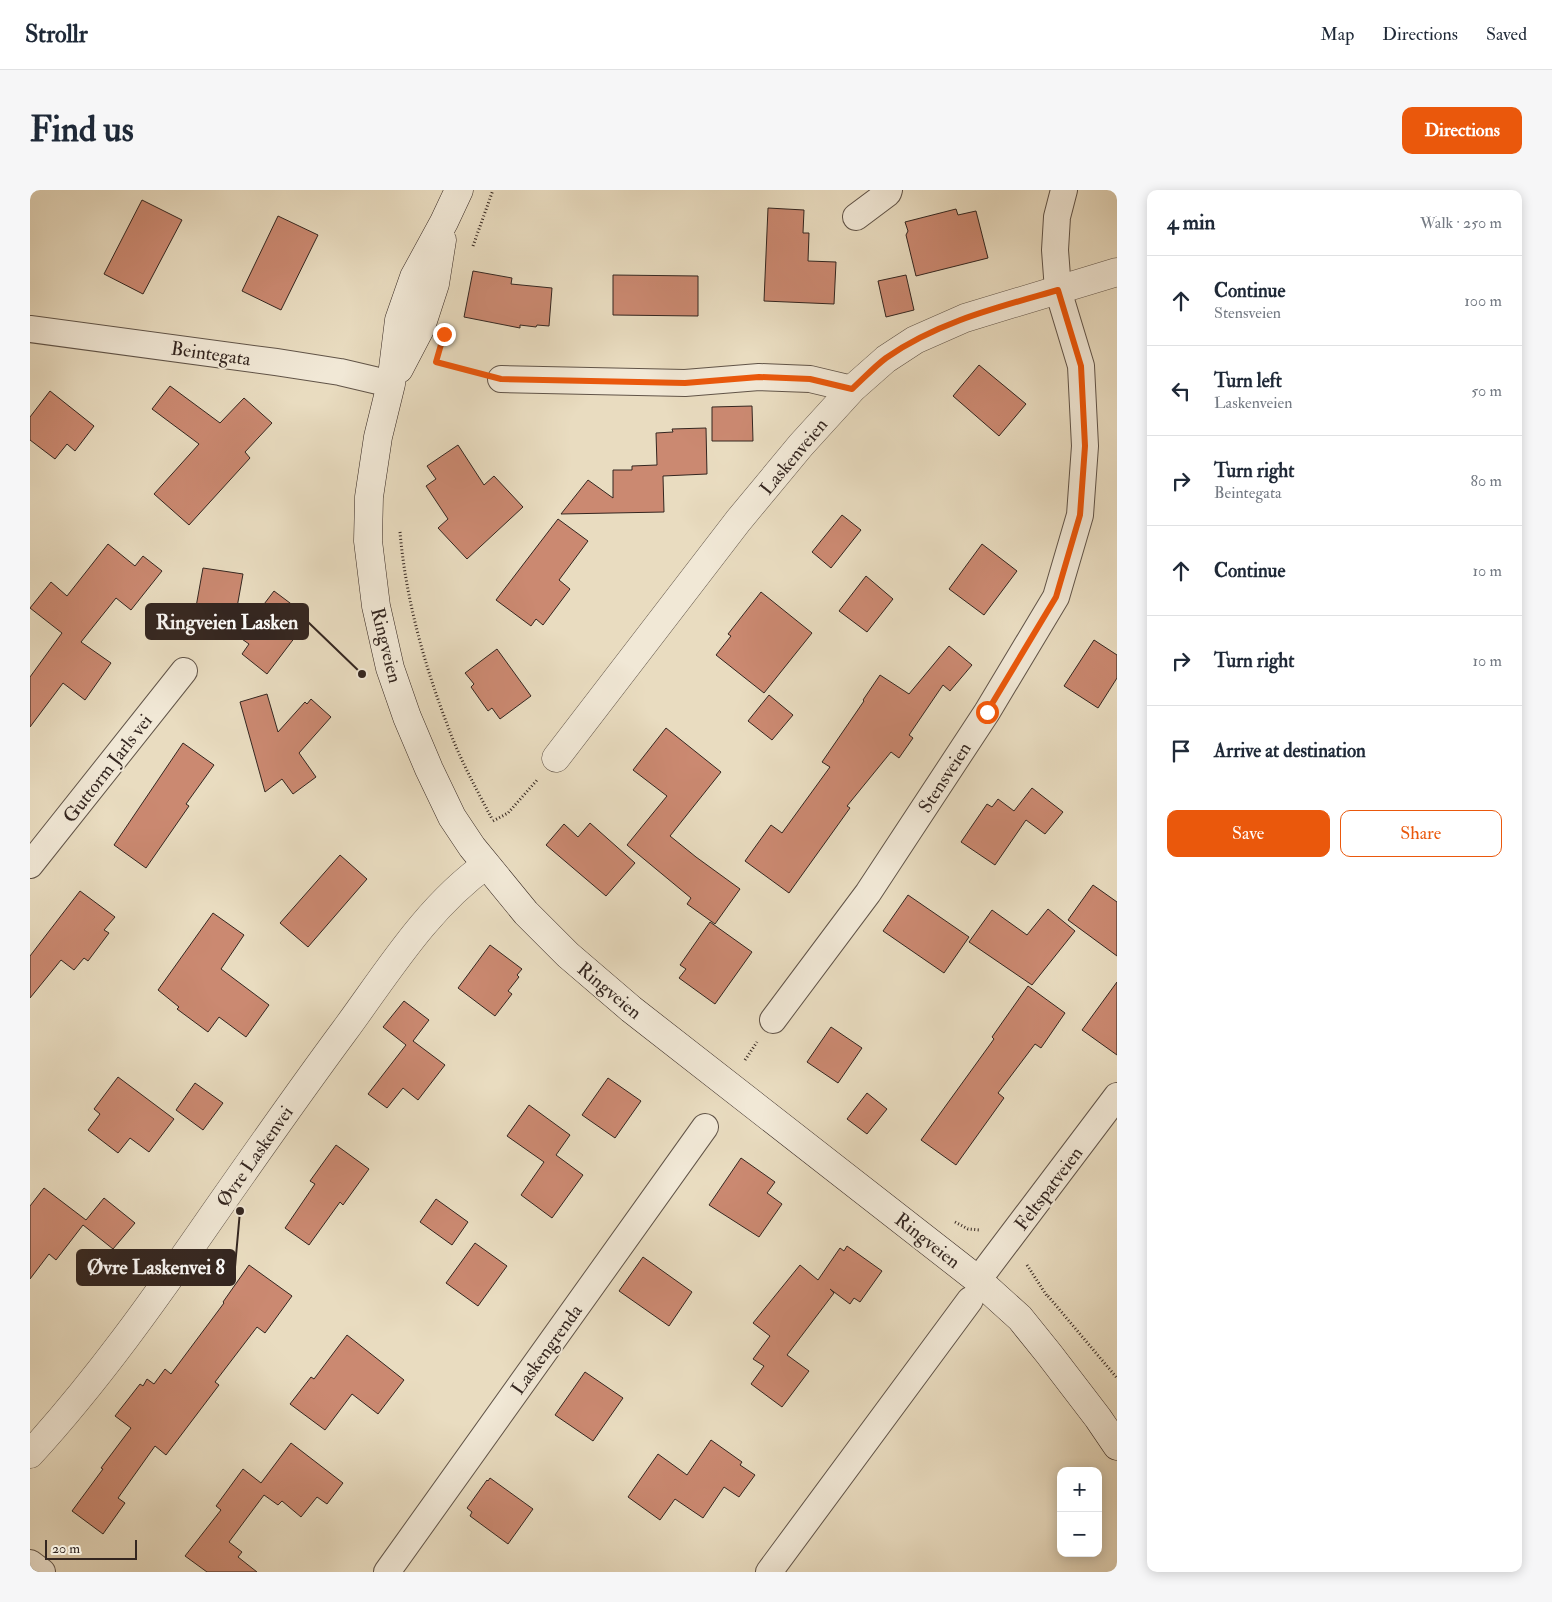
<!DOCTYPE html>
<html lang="en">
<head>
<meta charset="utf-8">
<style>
  body { margin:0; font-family:"IM FELL Double Pica",serif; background:#f6f6f7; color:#1f2937 }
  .controls { position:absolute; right:15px; bottom:15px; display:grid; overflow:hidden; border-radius:10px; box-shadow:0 2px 12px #0003 }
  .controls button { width:45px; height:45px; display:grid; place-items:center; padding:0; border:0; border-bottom:1px solid #e0e1e3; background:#fff; color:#1f2937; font:25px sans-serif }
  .scale { position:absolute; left:15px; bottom:12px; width:92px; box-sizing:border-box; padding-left:5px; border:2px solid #342620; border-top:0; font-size:14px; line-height:18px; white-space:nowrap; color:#342620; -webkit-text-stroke:4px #f1e8d6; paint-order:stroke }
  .stop { position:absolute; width:15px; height:15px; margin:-11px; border:4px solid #ea580c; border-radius:50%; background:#fff }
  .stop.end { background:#ea580c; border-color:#fff; box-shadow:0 1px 5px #0008 }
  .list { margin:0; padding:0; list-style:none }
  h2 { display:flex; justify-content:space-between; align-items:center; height:65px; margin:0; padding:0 20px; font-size:21px }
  h2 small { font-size:16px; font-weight:400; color:#747a83 }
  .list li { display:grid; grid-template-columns:32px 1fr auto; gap:15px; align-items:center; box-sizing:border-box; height:90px; padding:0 20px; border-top:1px solid #e0e1e3 }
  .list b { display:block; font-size:19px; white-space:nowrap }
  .list p { margin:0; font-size:16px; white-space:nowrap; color:#747a83 }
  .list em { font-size:16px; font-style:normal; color:#747a83 }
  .actions { display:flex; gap:10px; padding:15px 20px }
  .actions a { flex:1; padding:11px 0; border:1px solid #ea580c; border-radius:10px; text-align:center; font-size:18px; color:#ea580c }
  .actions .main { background:#ea580c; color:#fff }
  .icon { flex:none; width:28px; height:28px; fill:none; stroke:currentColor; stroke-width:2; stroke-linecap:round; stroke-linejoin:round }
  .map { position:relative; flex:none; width:1087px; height:1382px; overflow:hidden; border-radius:10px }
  header { display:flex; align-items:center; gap:30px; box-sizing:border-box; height:70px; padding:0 25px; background:#fff; border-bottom:1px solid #e0e1e3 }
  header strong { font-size:24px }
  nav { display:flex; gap:28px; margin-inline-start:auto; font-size:18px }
  .intro { display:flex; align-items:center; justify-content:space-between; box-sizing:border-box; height:120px; padding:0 30px }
  h1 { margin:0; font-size:35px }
  .button { padding:12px 22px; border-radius:10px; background:#ea580c; color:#fff; font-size:18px; font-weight:700 }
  main { display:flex; gap:30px; padding:0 30px }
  aside { flex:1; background:#fff; border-radius:10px; box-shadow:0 2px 12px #0003 }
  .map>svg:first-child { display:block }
  .building { fill:#cb8971; stroke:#342620 }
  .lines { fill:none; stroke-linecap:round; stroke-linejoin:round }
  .minor-casing { stroke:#615448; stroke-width:28 }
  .tertiary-casing { stroke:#615448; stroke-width:29 }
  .secondary-casing { stroke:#342620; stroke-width:29 }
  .path { stroke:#342620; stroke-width:3; stroke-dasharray:1 2.5; stroke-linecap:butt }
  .minor { stroke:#f1e8d6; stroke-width:26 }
  .tertiary { stroke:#f1e8d6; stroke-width:28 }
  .secondary { stroke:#f1e8d6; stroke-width:28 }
  .route { stroke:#ea580c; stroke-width:6 }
  .labels { text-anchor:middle; stroke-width:4; stroke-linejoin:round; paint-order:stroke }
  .street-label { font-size:19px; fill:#342620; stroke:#f1e8d6 }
  .leader { fill:none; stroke:#342620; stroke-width:2 }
  .callout-dot { fill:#342620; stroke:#f1e8d6; stroke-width:2 }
  .callout { fill:#342620; stroke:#342620; stroke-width:2 }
  .callout-label { font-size:20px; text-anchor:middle; font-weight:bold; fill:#fff }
</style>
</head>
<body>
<header>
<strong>Strollr</strong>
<nav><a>Map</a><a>Directions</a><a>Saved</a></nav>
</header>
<div class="intro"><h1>Find us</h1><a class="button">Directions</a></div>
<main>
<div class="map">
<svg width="1087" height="1382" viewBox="0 0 1087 1382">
  <rect width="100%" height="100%" fill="#e9dcc0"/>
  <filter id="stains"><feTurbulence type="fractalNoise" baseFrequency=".004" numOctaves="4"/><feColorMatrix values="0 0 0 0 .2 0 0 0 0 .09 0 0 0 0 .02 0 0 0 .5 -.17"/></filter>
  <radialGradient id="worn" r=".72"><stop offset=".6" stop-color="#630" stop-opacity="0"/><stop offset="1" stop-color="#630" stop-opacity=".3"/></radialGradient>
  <!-- building -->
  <path class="building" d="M112,10L152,30L113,104L74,84Z
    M738,18L774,20L773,43H779L778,71L806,72L804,114L734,111Z
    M926,19L928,25L946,21L958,68L886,86L876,45L878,41L875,32Z
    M248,26L288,45L251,120L212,101Z
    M443,81L482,88L481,94L522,98L519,136L507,135L506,137L490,135V138L434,127Z
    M583,85L668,86V126L583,125Z
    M876,85L884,120L856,127L848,91Z
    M949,175L996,214L969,246L923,206Z
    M140,196L190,233L214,208L242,233L215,262L220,268L159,335L124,304L169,254L122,219Z
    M20,201L64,236L45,261L37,254L25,269L0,250V227Z
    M722,216L723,251H682V217Z
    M676,238L677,284L633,286L634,322L531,324L558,290L583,308V280H602V276L627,275L626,243L643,242L642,239Z
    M428,255L454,295L464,286L493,317L437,369L408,338L418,329L396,296L406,289L397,276Z
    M812,325L831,340L801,378L782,362Z
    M528,329L558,351L529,390L540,399L513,435L506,429L501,436L466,410Z
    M78,354L105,376L113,366L132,381L101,420L86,408L51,452L81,473L55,510L33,493L0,537V487L32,443L0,418L21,392L37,406Z
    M952,354L987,381L954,425L919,399Z
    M173,378L213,384L206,423L166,417Z
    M836,386L863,409L837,442L809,421Z
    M244,401L276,425L268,435L272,438L237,484L212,464L219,454L209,447Z
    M731,402L782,443L734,503L686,465L701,446L698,444Z
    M1064,450L1087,465V488L1068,518L1034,496Z
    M919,456L942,475L920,501L913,495L879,545L883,548L869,568L861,562L817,616L820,618L759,703L715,671L741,635L752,643L800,577L792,572L834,511L833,510L850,485L879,504Z
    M467,459L501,506L470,529L462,518L458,521L441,497L444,494L435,483Z
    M237,504L248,542L275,512L277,514L281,509L301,527L269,563L286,587L263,604L252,589L235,602L210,512Z
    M739,505L763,525L742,550L718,531Z
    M636,538L691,582L640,646L666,667L710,699L685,734L657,714L661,708L597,655L637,606L603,580Z
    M153,553L184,575L156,614L159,616L116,678L84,655Z
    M1002,598L1033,622L1015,644L996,630L965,675L931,652L957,614L962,617L968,609L984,621Z
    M560,633L605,673L576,706L516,655L534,634L548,647Z
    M310,665L337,689L278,757L250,733Z
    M1063,695L1087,712V766L1038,730Z
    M50,701L85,727L74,740L79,743L58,771L54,768L44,780L31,770L0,808V766Z
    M878,705L939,747L914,783L853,741Z
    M1018,719L1045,741L1002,795L939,752L962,720L997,745Z
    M183,723L214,745L191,779L239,815L216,847L189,827L178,842L147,819L149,817L128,800Z
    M680,732L722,762L685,814L649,788L656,779L650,775Z
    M460,755L492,779L487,785L489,787L478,801L482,804L465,826L428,798Z
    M1087,792V865L1052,840Z
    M998,796L1035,823L1011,858L1005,854L968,903L974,908L926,975L891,950L964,849L962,847Z
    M374,811L399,830L383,851L415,875L388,910L373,898L357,918L338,904L376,855L353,837Z
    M801,837L832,858L808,893L777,872Z
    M88,887L144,929L119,962L100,948L88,963L58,940L70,924L64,919Z
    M578,888L611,911L585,948L552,925Z
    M165,893L193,913L173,940L146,920Z
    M837,903L857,919L837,944L817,929Z
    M499,915L540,945L526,965L553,985L522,1028L491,1005L514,972L477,946Z
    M306,955L339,979L313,1015L310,1012L279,1055L255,1038L285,994L280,991Z
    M711,968L745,992L737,1003L752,1014L729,1047L679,1015Z
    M14,998L56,1030L74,1008L105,1033L83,1059L53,1035L26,1070L19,1064L0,1089V1016Z
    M406,1009L438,1032L422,1055L390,1032Z
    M445,1053L477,1076L448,1116L416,1093Z
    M817,1056L852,1081L830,1112L824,1108L820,1114L800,1099L804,1103L757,1165L779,1181L752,1217L721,1194L734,1176L723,1169L740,1146L723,1133L770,1075L788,1090L810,1058L814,1061Z
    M613,1067L662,1102L639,1136L589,1101Z
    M219,1075L262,1106L235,1143L227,1137L185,1192L189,1195L136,1265L125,1256L88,1308L95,1313L73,1344L42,1321L73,1279L71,1278L101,1238L85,1226L110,1194L113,1196L117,1189L124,1194L135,1179L141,1184L194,1113L193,1112Z
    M317,1145L374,1190L348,1224L322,1204L295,1240L260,1214L281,1187L284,1189Z
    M555,1182L593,1208L563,1251L525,1225Z
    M681,1250L712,1272L710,1275L725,1285L709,1307L694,1297L673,1328L645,1309L630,1330L598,1307L628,1264L657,1285Z
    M261,1253L313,1293L297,1314L287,1307L271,1327L252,1311L248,1315L234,1305L199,1352L212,1362L208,1367L227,1382H177L155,1366L191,1320L186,1316L213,1279L231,1293Z
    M460,1288L503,1319L478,1354L440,1326L442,1322L437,1318L457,1290L458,1291Z"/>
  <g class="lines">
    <defs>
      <path id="minor" d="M826,27L858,3L859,0
        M0,139L246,172L310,182L361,194
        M471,189L655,193L729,187L780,189L822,199
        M0,675L154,481
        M743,830L838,703L957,522L1026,407L1050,325L1055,256L1051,176L1028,100L1025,60L1027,27L1034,0
        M948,1090L1087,906
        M0,1373L12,1382
        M357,1382L675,937
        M739,1382L940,1110"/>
      <path id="tertiary" d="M526,568L708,331L771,255L822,199L856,169L885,150L935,128L1087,82
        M0,1264C67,1191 125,1109 181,1028C225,965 269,902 315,840C357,783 397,717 456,675"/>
      <path id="secondary" d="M429,0L414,32L384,87L369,130L361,194L348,247L339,307L338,351L346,416L360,478L377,527L399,579L422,627L442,657L496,723L538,765L601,819L948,1090L990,1128L1019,1164L1068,1228L1087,1256
        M369,179L391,137L405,94L412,50"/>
    </defs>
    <!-- minor casing -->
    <use href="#minor" class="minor-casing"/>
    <!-- tertiary casing -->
    <use href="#tertiary" class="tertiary-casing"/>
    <!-- secondary casing -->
    <use href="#secondary" class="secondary-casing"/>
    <!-- path -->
    <path class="path" d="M443,56L463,0
      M407,172L444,182
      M370,342C376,412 396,481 422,547C433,575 448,602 462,629
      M463,631L478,623L508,589
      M715,870L727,852
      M925,1032L938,1039L950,1040
      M997,1075L1017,1106
      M1018,1106L1087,1188"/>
    <!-- minor -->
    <use href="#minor" class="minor"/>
    <!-- tertiary -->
    <use href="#tertiary" class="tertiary"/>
    <!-- secondary -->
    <use href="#secondary" class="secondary"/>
  </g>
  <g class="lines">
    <!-- route -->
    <path class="route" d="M414,144L406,172L471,189L655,193L729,187L780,189L822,199C833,189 844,177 856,168C907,132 969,117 1028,100L1051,176L1055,256L1050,325L1026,407L957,522"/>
  </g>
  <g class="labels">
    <!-- street labels -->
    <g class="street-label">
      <text transform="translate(181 163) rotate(8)" y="7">Beintegata</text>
      <text transform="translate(763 266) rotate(-50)" y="7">Laskenveien</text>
      <text transform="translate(357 455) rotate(76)" y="7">Ringveien</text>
      <text transform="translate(77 578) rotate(-52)" y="7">Guttorm Jarls vei</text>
      <text transform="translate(914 587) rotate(-57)" y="7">Stensveien</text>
      <text transform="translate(580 800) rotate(40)" y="7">Ringveien</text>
      <text transform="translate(224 966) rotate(-55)" y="7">Øvre Laskenvei</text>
      <text transform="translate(1018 998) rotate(-53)" y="7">Feltspatveien</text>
      <text transform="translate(898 1050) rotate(38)" y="7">Ringveien</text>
      <text transform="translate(516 1159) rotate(-54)" y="7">Laskengrenda</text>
    </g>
  </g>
  <!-- callouts -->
  <path class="leader" d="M332 484L278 432M210 1021L205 1077"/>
  <g class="callout-dot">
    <circle cx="332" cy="484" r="5"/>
    <circle cx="210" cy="1021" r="5"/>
  </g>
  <g class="callout">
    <rect x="116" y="414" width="162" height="35" rx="5"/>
    <rect x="47" y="1060" width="158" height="35" rx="5"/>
  </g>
  <g class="callout-label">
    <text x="197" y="439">Ringveien Lasken</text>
    <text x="126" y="1084">Øvre Laskenvei 8</text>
  </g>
  <rect width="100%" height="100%" filter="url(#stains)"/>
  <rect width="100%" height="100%" fill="url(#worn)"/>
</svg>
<div class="controls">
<button>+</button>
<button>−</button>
</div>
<div class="scale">20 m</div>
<div class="stop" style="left:957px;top:522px"></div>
<div class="stop end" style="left:414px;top:144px"></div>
</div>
<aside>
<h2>4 min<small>Walk · 250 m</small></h2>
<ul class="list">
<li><svg class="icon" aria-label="ahead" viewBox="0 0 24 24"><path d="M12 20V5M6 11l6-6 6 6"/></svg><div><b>Continue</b><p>Stensveien</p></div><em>100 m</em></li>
<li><svg class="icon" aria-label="left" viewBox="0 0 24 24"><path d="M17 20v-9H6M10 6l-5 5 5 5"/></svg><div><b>Turn left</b><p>Laskenveien</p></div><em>50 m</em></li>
<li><svg class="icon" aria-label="right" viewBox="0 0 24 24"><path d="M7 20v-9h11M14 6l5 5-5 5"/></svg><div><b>Turn right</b><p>Beintegata</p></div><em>80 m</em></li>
<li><svg class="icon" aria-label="ahead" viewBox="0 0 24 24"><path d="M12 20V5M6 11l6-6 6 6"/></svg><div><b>Continue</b></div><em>10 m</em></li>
<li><svg class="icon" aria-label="right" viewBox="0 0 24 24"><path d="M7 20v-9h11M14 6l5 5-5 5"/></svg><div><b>Turn right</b></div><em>10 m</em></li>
<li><svg class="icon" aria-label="arrive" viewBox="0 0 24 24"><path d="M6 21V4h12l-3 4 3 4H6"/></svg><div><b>Arrive at destination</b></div></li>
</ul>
<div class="actions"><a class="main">Save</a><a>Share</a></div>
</aside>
</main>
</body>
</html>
